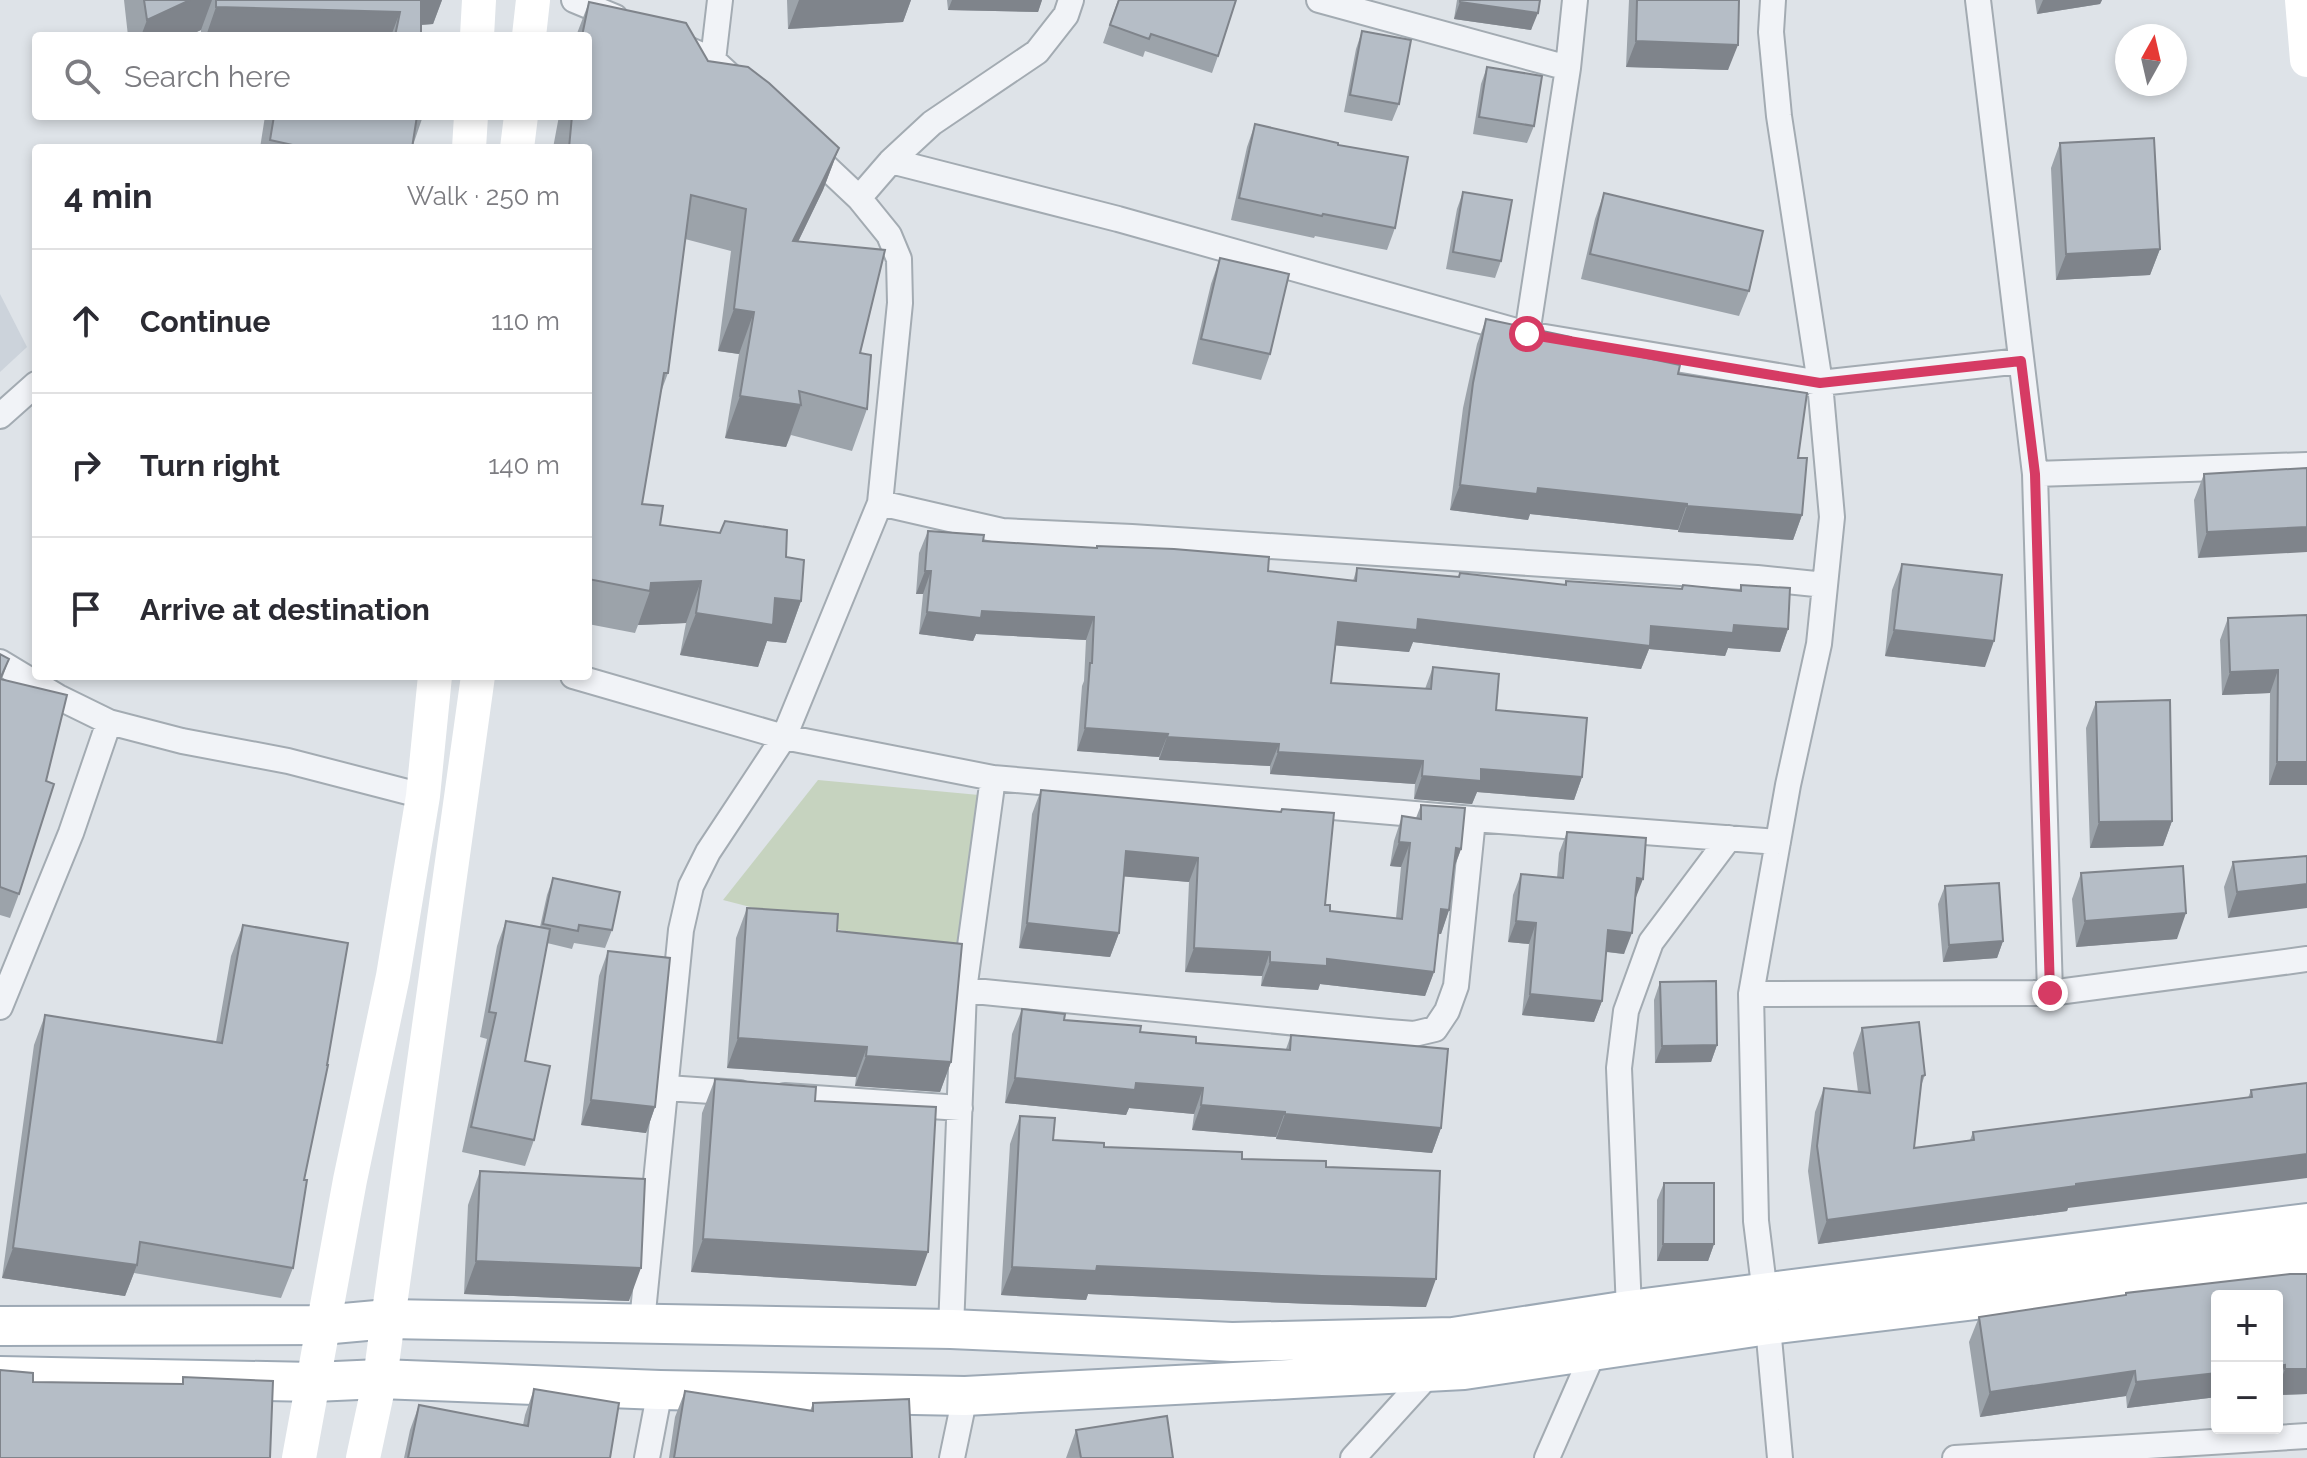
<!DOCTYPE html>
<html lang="en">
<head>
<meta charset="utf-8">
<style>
  body { margin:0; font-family:Raleway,sans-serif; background:#f2f2f3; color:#2b2b33 }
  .controls { position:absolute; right:24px; bottom:24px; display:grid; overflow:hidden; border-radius:8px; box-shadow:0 4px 12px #0003 }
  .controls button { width:72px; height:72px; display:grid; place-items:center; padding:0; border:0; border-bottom:2px solid #e1e1e2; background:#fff; color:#2b2b33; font:40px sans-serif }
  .compass { position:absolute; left:2115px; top:24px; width:72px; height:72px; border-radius:50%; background:#fff; box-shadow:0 4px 12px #0003; rotate:8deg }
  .stop { position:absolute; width:24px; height:24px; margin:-18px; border:6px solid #d63b64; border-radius:50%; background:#fff }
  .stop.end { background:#d63b64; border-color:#fff; box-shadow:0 2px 8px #0008 }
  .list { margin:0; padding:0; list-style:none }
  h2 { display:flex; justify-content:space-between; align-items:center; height:104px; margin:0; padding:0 32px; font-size:34px }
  h2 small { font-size:26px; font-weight:400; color:#7c7c81 }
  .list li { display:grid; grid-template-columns:52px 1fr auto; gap:24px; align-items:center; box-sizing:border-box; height:144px; padding:0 32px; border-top:2px solid #e1e1e2 }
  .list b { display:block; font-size:30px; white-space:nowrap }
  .list em { font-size:26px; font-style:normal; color:#7c7c81 }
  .icon { flex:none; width:44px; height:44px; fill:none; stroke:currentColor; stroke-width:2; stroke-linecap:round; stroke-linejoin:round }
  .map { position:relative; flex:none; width:2307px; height:1458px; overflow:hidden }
  .search { position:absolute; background:#fff; box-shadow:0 4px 12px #0003; left:32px; top:32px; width:560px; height:88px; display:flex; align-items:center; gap:20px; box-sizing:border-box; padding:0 28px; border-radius:8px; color:#7c7c81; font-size:30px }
  .panel { position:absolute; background:#fff; box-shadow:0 4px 12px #0003; left:32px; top:144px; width:560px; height:536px; border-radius:8px }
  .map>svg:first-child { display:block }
  .built { fill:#ccd3db }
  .green { fill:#c6d3bf }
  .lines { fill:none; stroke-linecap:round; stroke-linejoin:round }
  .minor-casing { stroke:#a3abb2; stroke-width:28 }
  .primary-casing { stroke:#9da9b5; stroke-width:42 }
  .minor { stroke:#f1f3f7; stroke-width:24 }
  .secondary { stroke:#fff; stroke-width:34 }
  .primary { stroke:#fff; stroke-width:38 }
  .wall { fill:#9ca3aa }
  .shaded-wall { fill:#7f848b }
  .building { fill:#b5bdc6; stroke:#7f848b; stroke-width:2 }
  .route { stroke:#d63b64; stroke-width:10 }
</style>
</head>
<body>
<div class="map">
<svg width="2307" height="1458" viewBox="0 0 2307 1458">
  <rect width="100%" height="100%" fill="#dee3e8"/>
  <!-- built -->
  <path class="built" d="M0,294L27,347L0,372Z"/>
  <!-- green -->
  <path class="green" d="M818,780L979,795L956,959L723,900Z"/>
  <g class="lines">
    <defs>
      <path id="minor" d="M574,0L615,17
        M1319,0L1568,68
        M1773,0L1771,32L1779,116L1820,383L1832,517L1819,644L1788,785L1751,994L1756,1221L1765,1294L1780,1458
        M1978,0L2035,474L2050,993
        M674,43L713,60L740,85
        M713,60L720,0
        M891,161L1118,219L1527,334L1820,383L2021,361
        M859,198L891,161L932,123L1037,52L1066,15L1071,0
        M1527,334L1568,68L1575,0
        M0,416L36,384
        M2035,474L2307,465
        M880,503L1002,531L1132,537L1757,578L1825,585
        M0,662L58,697L109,722L182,741L288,761L423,796
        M573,676L784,737L993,778L1473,819L1778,842
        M964,990L1388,1032L1414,1034L1435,1029L1447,1011L1456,986L1473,819
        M1751,994L2050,993L2307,959
        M0,1007L71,833L109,722
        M667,1088L740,1093
        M785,1096L960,1108
        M1629,1310L1619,1068L1626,1011L1651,942L1729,838
        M642,1322L681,930L691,886L708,852L784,737L880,503L900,303L899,259L889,235L859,198L807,149
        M951,1329L964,990L993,778
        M647,1458L660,1390
        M952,1458L965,1396
        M1353,1458L1431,1372
        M1547,1458L1594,1351
        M1955,1458L2307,1436"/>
      <path id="primary" d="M0,1326L322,1325L388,1319L951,1329L1232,1342L1453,1337L1629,1310L2307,1223
        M0,1376L314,1382L380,1379L660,1390L965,1396L1464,1370L1768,1325L2307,1260"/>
    </defs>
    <!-- minor casing -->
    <use href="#minor" class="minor-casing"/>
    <!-- primary casing -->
    <use href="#primary" class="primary-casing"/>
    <!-- minor -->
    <use href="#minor" class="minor"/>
    <!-- secondary -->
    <path class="secondary" d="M2302,0L2307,60
      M477,36L479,0
      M529,36L533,0
      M469,148L471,116
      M517,148L521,116
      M299,1458L350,1180L393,976L423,796L435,676
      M363,1458L380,1379L388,1319L478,676"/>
    <!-- primary -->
    <use href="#primary" class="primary"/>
  </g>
  <!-- wall -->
  <path class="wall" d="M124,0H442L433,24L421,25V36H201V30L188,36H128Z
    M787,0H911L903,22L788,29Z
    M947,0H1042L1038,12L948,10Z
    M1118,0L1218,56L1212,73L1145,51L1143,57L1103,43Z
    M1457,0H1540L1531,30L1454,19Z
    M1629,0H1739L1728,70L1626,67Z
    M2035,0H2102L2100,4L2037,14Z
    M589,2L708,61L839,148L823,190L798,242L860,353L867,409L852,451L791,435L786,447L725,438L739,354L718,351L731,251L685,239L668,373L661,392L642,504L660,525L786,557L801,601L786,643L767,641L758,667L680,655L686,623L638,625L635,633L588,624V148H553L559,116H588V36H576Z
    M1362,31L1399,104L1392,121L1344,112L1356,49Z
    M1487,67L1534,126L1527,143L1473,134L1481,84Z
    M265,116H423L412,148H260Z
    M1255,124L1338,145L1395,228L1387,250L1315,236L1314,238L1231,220L1247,147Z
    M2060,143L2160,249L2150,275L2056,280L2051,168Z
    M1463,192L1501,261L1495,278L1446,269L1457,209Z
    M1604,193L1749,291L1739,316L1581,279L1595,219Z
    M1220,258L1270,354L1261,380L1192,364L1211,284Z
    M1486,319L1678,374L1798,458L1802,515L1793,540L1678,532V530L1530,514L1528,520L1450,510L1463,408L1477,344Z
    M2307,468L2198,558L2194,500L2204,474Z
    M928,531L983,541L1353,581L1357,568L1458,577L1460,573L1564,585L1566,581L1681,589L1683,585L1739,591L1741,585L1788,629L1780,652L1728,648L1725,656L1649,649L1641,669L1413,642L1409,652L1336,645L1331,683L1425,689L1433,667L1496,710L1582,777L1574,800L1477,792L1472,804L1414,799L1415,784L1270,774V766L1159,760V757L1077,751L1082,686L1084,681L1086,640L976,634L973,641L919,634L923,594H916L919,553Z
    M1902,564L1985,667L1885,656L1892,590Z
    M2307,615V785H2269L2270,693L2222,695L2220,640L2228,618Z
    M0,654L9,659L2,679L19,894L10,918L0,915Z
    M2096,702L2172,821L2163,846L2090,848L2086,728Z
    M1041,790L1281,812L1282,809L1325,905L1330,911L1396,918L1401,867L1390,866L1394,841L1402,816L1416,818L1421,805L1461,849L1454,869L1449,910L1441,934H1438L1434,972L1425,996L1320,984L1318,990L1261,986L1262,976L1185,972L1189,882L1124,876L1119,933L1110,957L1019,948L1032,814Z
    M1567,832L1635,899L1624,954L1606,952L1602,1001L1594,1022L1522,1015L1529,944L1508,942L1513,895L1521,874L1557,878L1559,853Z
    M2307,856L2228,918L2224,887L2233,862Z
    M2081,873L2177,939L2076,947L2072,899Z
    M553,878L612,930L605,948L574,943L572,949L547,943L525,1061L534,1140L525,1166L462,1152L487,1039L480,1037L497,946L506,921L540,927L547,895Z
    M1945,886L2003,941L1997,958L1943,962L1938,904Z
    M747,908L837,931L951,1062L940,1092L855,1086L856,1077L727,1068L736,938Z
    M243,925L304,1180L293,1268L281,1298L134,1273L125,1296L2,1278L34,1045L45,1015L216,1042L231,956Z
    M608,951L655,1107L646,1133L581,1125L599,976Z
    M1660,982L1717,1045L1711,1062L1655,1063L1654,1000Z
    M1022,1009L1064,1020L1196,1043L1286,1049L1291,1035L1441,1128L1432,1153L1276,1139V1137L1192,1130L1194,1114L1129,1108L1126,1115L1005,1103L1012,1034Z
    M1862,1028L1925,1075L1921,1086L1914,1148L1970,1140L1973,1132L2248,1098L2251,1090L2307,1083L2068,1208L2067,1211L1818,1244L1808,1171L1815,1112L1824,1088L1858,1092L1853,1053Z
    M715,1079L815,1101L916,1286L691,1272L702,1113Z
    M1020,1116L1053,1140L1104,1147L1326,1167L1426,1307L1312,1304L1088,1294L1086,1300L1001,1295L1010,1144Z
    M480,1171L629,1301L464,1294L468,1205Z
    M1664,1183L1714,1244L1708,1261H1657V1200Z
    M2290,1274L2307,1394L2277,1395V1296H2217V1397L2127,1408L2126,1396L1980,1417L1969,1342L1979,1317L2125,1295L2126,1293Z
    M534,1389L610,1458H404L410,1430L419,1405L523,1425L525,1415Z
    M685,1391L810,1411L813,1403L912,1458H669L675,1417Z
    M1076,1430L1173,1458H1066Z"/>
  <!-- shaded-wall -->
  <path class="shaded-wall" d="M190,0H212L201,30L188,36H141L147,20Z
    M415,0H442L433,24L405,26Z
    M799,0H911L903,22L788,29Z
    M952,0H1042L1038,12L948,10Z
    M2043,0H2102L2100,4L2037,14Z
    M1460,2L1538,13L1531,30L1454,19Z
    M216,7L400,12L391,36H206Z
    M1636,41L1738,45L1728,70L1626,67Z
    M839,148L823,190L778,283L793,241Z
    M2160,249L2150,275L2056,280L2066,254Z
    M734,309L754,312L739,354L718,351Z
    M740,396L801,405L786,447L725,438Z
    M1460,485L1538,488L1687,504L1678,530L1530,514L1528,520L1450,510Z
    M1687,506L1802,515L1793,540L1678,532Z
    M2307,527V552L2198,558L2207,532Z
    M925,571H931L923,594H916Z
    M701,581L686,623L638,625L650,591L651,583Z
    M775,598L801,601L786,643L767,641L758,667L680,655L696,613Z
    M982,611L1094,617L1086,640L976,634L973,641L919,634L927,612Z
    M1418,619L1651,626L1734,625L1788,629L1780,652L1728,648L1725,656L1649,649L1641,669L1413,642L1409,652L1330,645L1338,622Z
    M1894,630L1994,641L1985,667L1885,656Z
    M2278,670L2270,693L2222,695L2230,672Z
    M1085,728L1168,734L1159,757L1077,751Z
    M1167,737L1279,744L1270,766L1159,760Z
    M1278,752L1423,761L1415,784L1270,774Z
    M2277,762H2307V785H2269Z
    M1481,769L1582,777L1574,800L1477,792L1472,804L1414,799L1422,776Z
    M2172,821L2163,846L2090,848L2099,822Z
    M1399,842L1410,843L1401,867L1390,866Z
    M1456,848L1461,849L1452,873Z
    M1126,851L1198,858L1189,882L1118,876Z
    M1637,878L1643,879L1635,900Z
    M2307,884V908L2228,918L2237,892Z
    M1441,909L1449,910L1441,934L1432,933Z
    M2186,913L2177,939L2076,947L2085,921Z
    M1516,921L1536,923L1529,944L1508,942Z
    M1027,923L1119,933L1110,957L1019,948Z
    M1608,930L1632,933L1624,954L1601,951Z
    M2003,941L1997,958L1943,962L1949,945Z
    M1194,948L1270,952L1262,976L1185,972Z
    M1327,959L1434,972L1425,996L1320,984L1318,990L1261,986L1270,962Z
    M1530,994L1602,1001L1594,1022L1522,1015Z
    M738,1038L867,1047L856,1077L727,1068Z
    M1717,1045L1711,1062L1655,1063L1662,1046Z
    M866,1056L951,1062L940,1092L855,1086Z
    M1015,1078L1136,1083L1203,1088L1194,1114L1129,1108L1126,1115L1005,1103Z
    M591,1100L655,1107L646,1133L581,1125Z
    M1201,1105L1285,1112L1276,1137L1192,1130Z
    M1285,1114L1441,1128L1432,1153L1276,1139Z
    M2307,1154V1178L2068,1208L2067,1211L1818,1244L1827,1220L2076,1184Z
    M703,1239L928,1252L916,1286L691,1272Z
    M1663,1244H1714L1708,1261H1657Z
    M13,1248L137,1265L125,1296L2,1278Z
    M476,1261L641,1268L629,1301L464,1294Z
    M1097,1266L1436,1279L1426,1307L1312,1304L1088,1294L1086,1300L1001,1295L1012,1267Z
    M2285,1365L2277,1387V1366Z
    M2285,1369H2307V1394L2277,1395V1391Z
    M2135,1371L2126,1396L1980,1417L1990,1392Z
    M2217,1373V1397L2127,1408L2136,1382Z"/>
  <!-- building -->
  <path class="building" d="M144,0H190L147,20Z
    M216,0H421V36H395L400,12L216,7Z
    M1119,0H1236L1218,56L1151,34L1149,39L1110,25Z
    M1460,0H1540L1538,13L1460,2Z
    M1637,0H1739L1738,45L1636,41Z
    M589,2L686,23L708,61L748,67L769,83L839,148L793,241L885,250L860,353L871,355L867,409L799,391L801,405L740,396L754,312L734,309L746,209L691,195L668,373H664L642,504L663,506L660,525L720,533L725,521L787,530L786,557L804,560L801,601L775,598L773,625L696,613L701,581L651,583L650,591L588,579V148H569L572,116H588V36H582Z
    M1362,31L1411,40L1399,104L1350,95Z
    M1487,67L1542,76L1534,126L1479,117Z
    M274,116H417L412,148H306L270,140Z
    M1255,124L1338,143V145L1408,157L1395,228L1323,214L1322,216L1239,198Z
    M2154,138L2160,249L2066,254L2060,143Z
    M1463,192L1512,200L1501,261L1453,252Z
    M1604,193L1763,231L1749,291L1590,254Z
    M1220,258L1289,274L1270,354L1201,339Z
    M1486,319L1571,337L1570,342L1680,365L1678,374L1807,393L1798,458H1807L1802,515L1687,506V504L1538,488L1537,494L1460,485L1473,383Z
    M2307,468V527L2207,532L2204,474Z
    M928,531L984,535L983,541L1097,548V546L1174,549L1269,557L1268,571L1356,581L1357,568L1459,577L1460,573L1566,585V581L1682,589L1683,585L1741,591V585L1790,588L1788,629L1734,625L1733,633L1651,626L1650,646L1418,619L1417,630L1338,622L1331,683L1431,689L1433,667L1499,674L1496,710L1587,718L1582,777L1481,769V781L1422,776L1423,761L1278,752L1279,744L1167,737L1168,734L1085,728L1090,663H1092L1094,617L982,611L981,618L927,612L931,571H925Z
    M1902,564L2002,575L1994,641L1894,630Z
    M2307,615V762H2277L2278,670L2230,672L2228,618Z
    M0,654L9,659L0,679L67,695L46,781L54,784L19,894L0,887Z
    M2170,700L2172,821L2099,822L2096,702Z
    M1041,790L1281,812L1282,809L1334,813L1325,905H1330V911L1402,919L1410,843L1399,842L1402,816L1421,819V805L1465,808L1461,849L1456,848L1449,910L1441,909L1434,972L1327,959V966L1270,962V952L1194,948L1198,858L1126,851L1119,933L1027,923Z
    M1567,832L1646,838L1643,879L1637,878L1632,933L1608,930L1602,1001L1530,994L1536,923L1516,921L1521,874L1563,878Z
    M2307,856V884L2237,892L2233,862Z
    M2183,866L2186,913L2085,921L2081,873Z
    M553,878L620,892L612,930L579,925L578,931L543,924Z
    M1999,883L2003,941L1949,945L1945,886Z
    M747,908L838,914L837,931L962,944L951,1062L866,1056L867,1047L738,1038Z
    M506,921L550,929L525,1061L550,1066L534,1140L471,1127L496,1013L489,1012Z
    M243,925L348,943L327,1065H328L304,1180H307L293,1268L140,1242L137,1265L13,1248L45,1015L222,1043Z
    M608,951L670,958L655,1107L591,1100Z
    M1716,981L1717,1045L1662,1046L1660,982Z
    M1022,1009L1065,1014L1064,1020L1141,1026L1140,1032L1196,1037V1043L1290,1050L1291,1035L1448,1049L1441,1128L1285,1114V1112L1201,1105L1203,1088L1136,1083L1135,1090L1015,1078Z
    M1919,1022L1925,1075L1922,1076L1914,1148L1974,1140L1973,1132L2252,1097L2251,1090L2307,1083V1154L2076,1184V1186L1827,1220L1817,1146L1824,1088L1870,1093L1862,1028Z
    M715,1079L816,1087L815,1101L936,1107L928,1252L703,1239Z
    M1020,1116L1055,1118L1053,1140L1104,1143V1147L1242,1152V1159L1326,1161V1167L1440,1171L1436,1279L1322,1276L1097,1266L1096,1271L1012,1267Z
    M480,1171L645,1179L641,1268L476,1261Z
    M1664,1183H1714V1244H1663Z
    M2290,1274H2307V1369H2285V1365L2277,1366V1296H2217V1373L2136,1382L2135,1371L1990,1392L1979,1317L2126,1295V1293Z
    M0,1370L33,1373V1382L183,1384V1377L273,1381L270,1458H0Z
    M534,1389L619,1403L610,1458H408L419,1405L528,1426Z
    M685,1391L813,1411V1403L909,1399L912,1458H674Z
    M1167,1416L1173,1458H1081L1076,1430Z"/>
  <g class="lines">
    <!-- route -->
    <path class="route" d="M1527,334L1820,383L2021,361L2035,474L2050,993"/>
  </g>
</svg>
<div class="controls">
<button>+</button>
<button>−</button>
</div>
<svg class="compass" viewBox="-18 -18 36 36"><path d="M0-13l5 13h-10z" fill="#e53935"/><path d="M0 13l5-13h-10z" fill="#7c7c81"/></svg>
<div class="stop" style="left:1527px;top:334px"></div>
<div class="stop end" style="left:2050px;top:993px"></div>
<div class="search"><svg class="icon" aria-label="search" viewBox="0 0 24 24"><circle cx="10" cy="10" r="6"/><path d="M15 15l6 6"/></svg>Search here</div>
<section class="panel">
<h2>4 min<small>Walk · 250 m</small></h2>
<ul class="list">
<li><svg class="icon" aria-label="ahead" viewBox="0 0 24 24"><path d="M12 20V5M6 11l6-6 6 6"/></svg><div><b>Continue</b></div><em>110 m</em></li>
<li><svg class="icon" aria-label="right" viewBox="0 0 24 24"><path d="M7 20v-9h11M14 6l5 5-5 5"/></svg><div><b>Turn right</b></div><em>140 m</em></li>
<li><svg class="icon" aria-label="arrive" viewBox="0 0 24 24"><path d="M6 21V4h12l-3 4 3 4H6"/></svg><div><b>Arrive at destination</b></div></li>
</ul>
</section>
</div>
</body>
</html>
